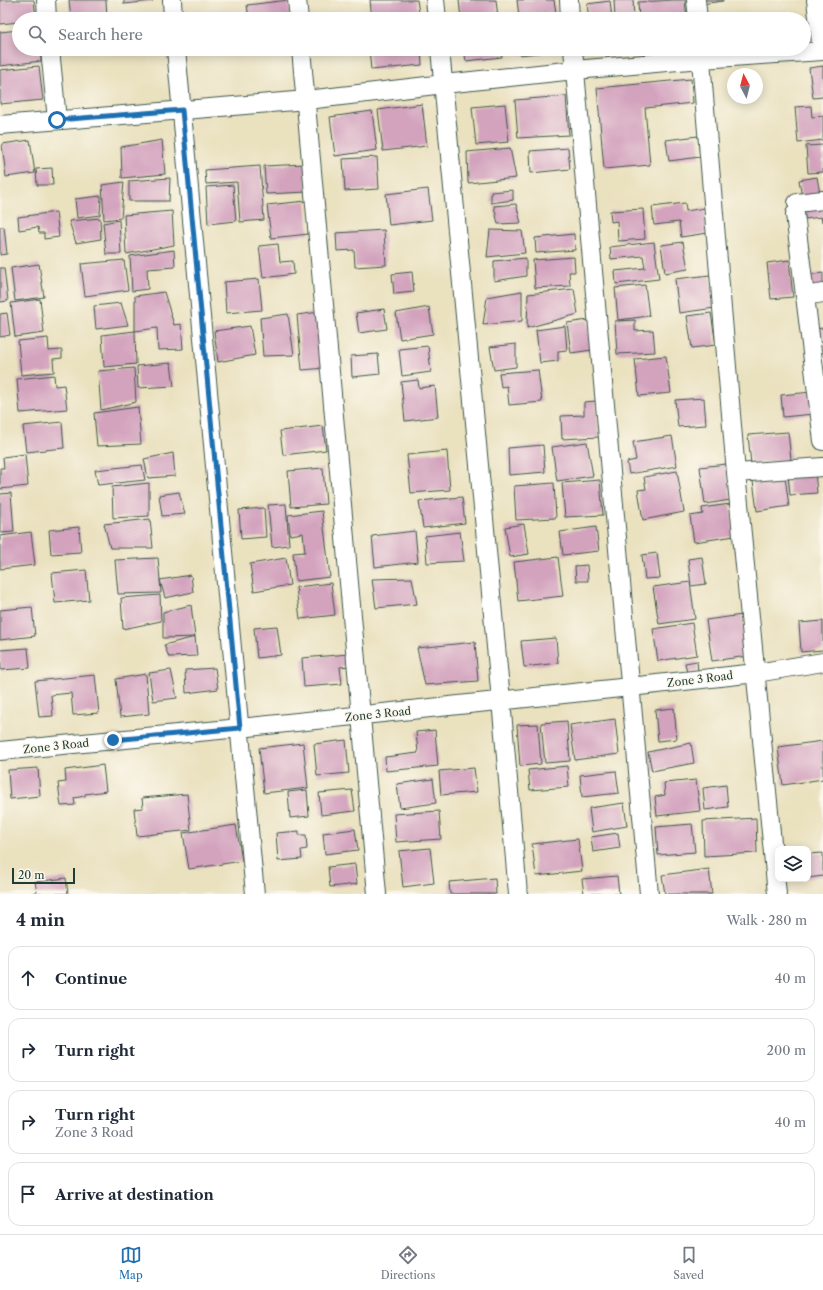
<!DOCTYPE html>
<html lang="en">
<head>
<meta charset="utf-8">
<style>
  body { margin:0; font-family:"Libre Caslon Text",serif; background:#f6f6f7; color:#1f2937 }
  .controls { position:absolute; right:12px; bottom:12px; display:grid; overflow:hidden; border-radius:8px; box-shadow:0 2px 10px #0003 }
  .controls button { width:36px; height:36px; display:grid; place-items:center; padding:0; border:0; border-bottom:1px solid #e0e1e3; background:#fff; color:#1f2937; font:20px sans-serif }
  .compass { position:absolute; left:727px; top:68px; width:36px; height:36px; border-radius:50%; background:#fff; box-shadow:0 2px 10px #0003; rotate:353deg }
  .scale { position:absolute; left:12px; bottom:10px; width:63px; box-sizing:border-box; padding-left:4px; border:2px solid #1f3d34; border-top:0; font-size:11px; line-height:14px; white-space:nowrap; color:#1f3d34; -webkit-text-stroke:3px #fbf7ec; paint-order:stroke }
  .stop { position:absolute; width:12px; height:12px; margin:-9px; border:3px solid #1f6fb2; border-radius:50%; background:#fff }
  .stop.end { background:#1f6fb2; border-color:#fff; box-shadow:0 1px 4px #0008 }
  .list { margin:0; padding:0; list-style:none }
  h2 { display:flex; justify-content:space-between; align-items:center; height:52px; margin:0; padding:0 16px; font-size:17px }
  h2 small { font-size:13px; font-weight:400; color:#747a83 }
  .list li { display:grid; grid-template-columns:26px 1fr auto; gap:12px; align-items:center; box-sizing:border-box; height:64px; margin:0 8px 8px; padding:0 8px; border:1px solid #e0e1e3; border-radius:12px }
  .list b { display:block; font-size:15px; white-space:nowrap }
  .list p { margin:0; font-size:13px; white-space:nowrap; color:#747a83 }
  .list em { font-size:13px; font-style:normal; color:#747a83 }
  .icon { flex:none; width:22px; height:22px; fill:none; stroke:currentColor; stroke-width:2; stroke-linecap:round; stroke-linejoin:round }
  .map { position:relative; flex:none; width:823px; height:894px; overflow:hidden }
  .search { position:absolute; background:#fff; box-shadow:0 2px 10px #0003; left:12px; right:12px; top:12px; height:44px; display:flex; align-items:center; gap:10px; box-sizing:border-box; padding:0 14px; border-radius:22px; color:#747a83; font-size:15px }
  .sheet { height:340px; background:#fff }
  nav { display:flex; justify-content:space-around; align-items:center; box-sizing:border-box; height:56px; border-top:1px solid #e0e1e3; background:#fff; font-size:11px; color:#747a83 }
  nav a { display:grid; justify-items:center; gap:2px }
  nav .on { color:#1f6fb2 }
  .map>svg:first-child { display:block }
  .building { fill:#d3a3be }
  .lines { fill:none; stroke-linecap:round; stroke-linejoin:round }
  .street-casing { stroke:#3d5649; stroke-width:20 }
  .street { stroke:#fff; stroke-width:18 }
  .route { stroke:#1f6fb2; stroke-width:5 }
  .labels { text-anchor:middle; stroke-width:3; stroke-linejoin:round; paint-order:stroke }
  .street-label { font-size:11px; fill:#1f3d34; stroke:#fbf7ec }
</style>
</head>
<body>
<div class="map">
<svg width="823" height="894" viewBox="0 0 823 894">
  <rect width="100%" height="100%" fill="#fbf7ec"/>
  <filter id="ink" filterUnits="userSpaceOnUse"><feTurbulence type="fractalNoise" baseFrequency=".025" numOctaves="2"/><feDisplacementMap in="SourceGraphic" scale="8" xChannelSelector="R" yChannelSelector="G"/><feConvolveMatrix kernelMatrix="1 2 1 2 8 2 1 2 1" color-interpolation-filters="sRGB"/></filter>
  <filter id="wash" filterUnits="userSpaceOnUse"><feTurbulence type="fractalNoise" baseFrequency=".012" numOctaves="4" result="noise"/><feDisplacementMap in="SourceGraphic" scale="16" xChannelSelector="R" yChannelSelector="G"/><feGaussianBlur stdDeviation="0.9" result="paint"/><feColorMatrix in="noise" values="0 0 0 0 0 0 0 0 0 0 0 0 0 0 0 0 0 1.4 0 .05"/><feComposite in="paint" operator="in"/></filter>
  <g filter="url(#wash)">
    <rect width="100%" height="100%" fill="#eae1bf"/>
    <g id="blocks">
      <!-- building -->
      <path class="building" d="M0,0H34L36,19H19V22L0,24Z
        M69,0H106L107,19H71Z
        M124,0H152L153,1L124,4Z
        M289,0L290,19H249L247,5Z
        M370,0H417L420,19H372Z
        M459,0H496L498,18L461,19Z
        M517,0H554L556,13L519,17Z
        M614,0H633L634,19H615Z
        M674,0H685L687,19H639L638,2Z
        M701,0H723V1L701,4Z
        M610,1L612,19H589L587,4Z
        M19,30V49H40L41,61L0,66V32Z
        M369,49H421L422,65L371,70Z
        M464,49H501L502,57L466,61Z
        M519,49H556V51L520,55Z
        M39,66L43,100L0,104V70Z
        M823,66V97L813,98L809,68Z
        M691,79L693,103L645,108L650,165L604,169L597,88Z
        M566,96L569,135L518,138L515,100Z
        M422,104L427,146L383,151L378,110Z
        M505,104L509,142L476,145L472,107Z
        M811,106L812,117L823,116V140L798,143L795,107Z
        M372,111L377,150L335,156L330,117Z
        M698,136L700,157L669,161L666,140Z
        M30,140L35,173L6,177L2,144Z
        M162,140L165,174L122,178L121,147Z
        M823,145V172L808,173L806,146Z
        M510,148L516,178L468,183L467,152Z
        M568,148L570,169L531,173L530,151Z
        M377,157L379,189L345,191L343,159Z
        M306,164L307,192L266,194L264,166Z
        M260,166L264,220L240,222L237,182L206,184L205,170Z
        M52,168L53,185H37L36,169Z
        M817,177L821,200L803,203L799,180Z
        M170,178L169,201H129V181Z
        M124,182L121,218L104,220L102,185Z
        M233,185L236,221L208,224L206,187Z
        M428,189L432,220L389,225L386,194Z
        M513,190V200L491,203V192Z
        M101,196L100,215L77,218L75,199Z
        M306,201L309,234L271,238L267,205Z
        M823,202V222H822L821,217L805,219L804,204Z
        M685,203L686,211L705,208L708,233L681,237L679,222L654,225L652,207Z
        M516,204L521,223L498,224L494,206Z
        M643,209L645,239L618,241L617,221L611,222L610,211Z
        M172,211L174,245L126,254L124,215Z
        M56,212L59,237L44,239V233H39L38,227L19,230L18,217Z
        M100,218L101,239L76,243L69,221Z
        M119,220L121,254H106L103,223Z
        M0,227H4L7,254L0,255Z
        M384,230L386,265L355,267L354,250L337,251L336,233Z
        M490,230L522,231L525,253L487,257Z
        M574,234L575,250L536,253L535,238Z
        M654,242L659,279L616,284L615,271L645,268L643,256L611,259L610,247Z
        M683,242L688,269L665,273L661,245Z
        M278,244L280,262L293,261L294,274L263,278L259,246Z
        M174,250L175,267L147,269L148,289L132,291L130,256Z
        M574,257L575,272H569L570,286L535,288L533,260Z
        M526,258V276L494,281V261Z
        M124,260L128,290L85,296L81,264Z
        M789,260L793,297L771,299L767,263Z
        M39,264L44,297L15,301L11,268Z
        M0,268H4L8,301L0,302Z
        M412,272L414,292L394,294L392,274Z
        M823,273V291L808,293L806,275Z
        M710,275L715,308L679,313L675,279Z
        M259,279L262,310L226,313L224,282Z
        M645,285L649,316L618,320L615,288Z
        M574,289L578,314L527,328L528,294Z
        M522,291V321L483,325L487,297Z
        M164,292L174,325L181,324L183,349L158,350L157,328L135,331V296Z
        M40,299L44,333L15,337L11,303Z
        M121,303L128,325L96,329L94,306Z
        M429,307L433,334L400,339L396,313Z
        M384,309L387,329L359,333L356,313Z
        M319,312L325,368L302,370L297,315Z
        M7,313L10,335L0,337V314Z
        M711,313L716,345L692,348L687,316Z
        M288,314L294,355L263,356L260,318Z
        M588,320L592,350L571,353L567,323Z
        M635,320V331L653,330L655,352L617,354L615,321Z
        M250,326L255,355L218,362L214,331Z
        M565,326L567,350L558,351V361L540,363L536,330Z
        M823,328V353H817L815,329Z
        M135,331L136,364L104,367L102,335Z
        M48,338L49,351L62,350V358L53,359L54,372L21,375L18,341Z
        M516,344V367L494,370L490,347Z
        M428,346L431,372L402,376L399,349Z
        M378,354L380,374L352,377L351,356Z
        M666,356L671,393L639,396L635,359Z
        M171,363L174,386L138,388L137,366Z
        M134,368L136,402L101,410L98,371Z
        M538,370L542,402L509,405L507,386L501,387L499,373Z
        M54,375L55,386L64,385L67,409L20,413L17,379Z
        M418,380L419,388L435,386L438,417L405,421L401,382Z
        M812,392L813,414L783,417L781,395Z
        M704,398L706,425L678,427L675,400Z
        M596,401L599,437L562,439L561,416L584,415V402Z
        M138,407L141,444L97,446L94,413Z
        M62,422L64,448L26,452L23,426Z
        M323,426L326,450L283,455L280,431Z
        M788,432L791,460L751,464L748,435Z
        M672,436L677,466L629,474L627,462L636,460L633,442Z
        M587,442L593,476L557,481L552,447Z
        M543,445L545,472L509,475L508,448Z
        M447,451L450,490L411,493L407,455Z
        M173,453L175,476L148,478L144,459Z
        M25,454L28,486L0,489V468H4L3,457Z
        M726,464L731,500L705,504L700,467Z
        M142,465L145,480L98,485L95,470Z
        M323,468L326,504L291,507L288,471Z
        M677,471L684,512L643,520L638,490L646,489L644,477Z
        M815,472L817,493L790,495L788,475Z
        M785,477L789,506L757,511L753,481Z
        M600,480L603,515L565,517L562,483Z
        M149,483V516L113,518L112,487Z
        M554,483L556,518L516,520L514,486Z
        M179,492L185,514L162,516L159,495Z
        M11,493L14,532L0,533V494Z
        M462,497L465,523L423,528L419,501Z
        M286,504L289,545L272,547L268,505Z
        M730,504L735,536L694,542L690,516L703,514L702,508Z
        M264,508L266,537L241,539L239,510Z
        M322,511L330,577L296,581L293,553L305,552L303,533L290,535L288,515Z
        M150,519L153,548H110L104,524Z
        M524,524L529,554L510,557L505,527Z
        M79,527L81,552L51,554L49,530Z
        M596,527L599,551L563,555L560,532Z
        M415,531L418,562L375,567L372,536Z
        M31,532L35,565L0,569V536Z
        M460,532L464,561L427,563L425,536Z
        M657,553L660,578L645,579L642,555Z
        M558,557L563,596L518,601L514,562Z
        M702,557L706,584L691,586L688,559Z
        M158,558L160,580L191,575L193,592L165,598L160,580L161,593L118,594L115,560Z
        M286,558L290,585L254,591L250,564Z
        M587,565L588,581H576L575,566Z
        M86,570L89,600L55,603L52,573Z
        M412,578L417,604L376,608L372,579Z
        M690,582L695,619L659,624L653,587Z
        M331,583L335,615L300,619L296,587Z
        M160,595L161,621L123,629L121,598Z
        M191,605L195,637L197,656L169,657L164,645L195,637L163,638V612Z
        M32,607L35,636L0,640V610Z
        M742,615L748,656L712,661L706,620Z
        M823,621V650L801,652L799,623Z
        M692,623L697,655L658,661L653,629Z
        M277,626L281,655L257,658L254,628Z
        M556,638L558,663L524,667L521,641Z
        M475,642L478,681L425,685L417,648Z
        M28,648L30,668L1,670L0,650Z
        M349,654L351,666L340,667L342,684L304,687L302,658Z
        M697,661L698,671L687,673L685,663Z
        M215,668L218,689L186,693L185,670Z
        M171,670L177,698L153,701L149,673Z
        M146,674L149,714L120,717L116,679Z
        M95,675L99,713L73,715L71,693L51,695L53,716L39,717L35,681Z
        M674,708L677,739L658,741L655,710Z
        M615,719L619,754L575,760L570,725Z
        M567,721L570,761L545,763L541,723Z
        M538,724L541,764L520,766L517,725Z
        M435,730L438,766L386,771L385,757L418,753L416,732Z
        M346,740L349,773L317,776L314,744Z
        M823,741V779L783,785L778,747Z
        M303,743L308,788L264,793L259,748Z
        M691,743L694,763L652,771L648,752Z
        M103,765L106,791L85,794V796L74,798L75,805L61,806L58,783L66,782L65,770Z
        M567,766L569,787L530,790L528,770Z
        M38,768L40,796L10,799L8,770Z
        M474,768L477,792L441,795L439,771Z
        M616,771L619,793L582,797L580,775Z
        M433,779L436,803L400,808L397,784Z
        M696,780L700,811L657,816L655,797L665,795L664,783Z
        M726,785L728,807L705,810L703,788Z
        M307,790L309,816L290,818L288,792Z
        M352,790L355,811L321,815L319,793Z
        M187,794L191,830L137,836L134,809L143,808L142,798Z
        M624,803L627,826L592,832L589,808Z
        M439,811L441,839L396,842L394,814Z
        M756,818L757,853L704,856L703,821Z
        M692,824L695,852L658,855L656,827Z
        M236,825L242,861L189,869L183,833Z
        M355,829L358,850L325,854L323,833Z
        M299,831V835H306L307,849L301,850L302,859L278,861L276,833Z
        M618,833L620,848L593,852L591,837Z
        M578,839L582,871L536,876L532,844Z
        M430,848L434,883L403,887L399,851Z
        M823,853V876L808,878V854Z
        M355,864L357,884L330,887L328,867Z
        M709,869L712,894H665L662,875Z
        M617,876L619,894H584L582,879Z
        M66,878L68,894H32V893L37,892L35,882Z
        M495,878L496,894H450L449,882Z"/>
    </g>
  </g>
  <g filter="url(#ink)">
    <use href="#blocks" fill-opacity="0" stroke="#3d5649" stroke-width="1"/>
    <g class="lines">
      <defs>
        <path id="street" d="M46,0L47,19
          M172,0L173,19
          M297,0L299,19
          M435,0L437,19
          M569,0L570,19
          M696,0L698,19
          M816,0L822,51
          M50,49L57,120
          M176,49L255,894
          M301,49L377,894
          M440,49L501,700L518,894
          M573,49L649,894
          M700,49L736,473L777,894
          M0,125L307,100L444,84L575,70L701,59L823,51
          M797,203L823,200
          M795,214L805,296L823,293
          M805,296L823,441
          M736,473L823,467
          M0,751L240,728L630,687L756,673L823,662"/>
      </defs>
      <!-- street casing -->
      <use href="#street" class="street-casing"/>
      <!-- street -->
      <use href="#street" class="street"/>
    </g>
  </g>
  <g class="lines" filter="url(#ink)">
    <!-- route -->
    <path class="route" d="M57,120L182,110L240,728L113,740"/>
  </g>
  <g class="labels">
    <!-- street labels -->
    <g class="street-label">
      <text transform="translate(700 679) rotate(-7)" y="4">Zone 3 Road</text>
      <text transform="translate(378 714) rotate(-6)" y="4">Zone 3 Road</text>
      <text transform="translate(56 746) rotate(-6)" y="4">Zone 3 Road</text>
    </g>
  </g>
</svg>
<div class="controls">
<button><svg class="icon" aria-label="layers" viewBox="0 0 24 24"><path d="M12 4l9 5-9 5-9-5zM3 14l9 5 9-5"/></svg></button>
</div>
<svg class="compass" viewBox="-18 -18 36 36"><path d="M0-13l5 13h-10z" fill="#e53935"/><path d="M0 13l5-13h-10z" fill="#747a83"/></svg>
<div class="scale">20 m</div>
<div class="stop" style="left:57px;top:120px"></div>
<div class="stop end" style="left:113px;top:740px"></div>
<div class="search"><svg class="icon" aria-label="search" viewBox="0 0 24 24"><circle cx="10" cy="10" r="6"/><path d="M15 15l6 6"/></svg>Search here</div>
</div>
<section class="sheet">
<h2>4 min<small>Walk · 280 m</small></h2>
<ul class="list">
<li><svg class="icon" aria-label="ahead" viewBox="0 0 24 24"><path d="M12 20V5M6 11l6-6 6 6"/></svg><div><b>Continue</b></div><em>40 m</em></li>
<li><svg class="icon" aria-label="right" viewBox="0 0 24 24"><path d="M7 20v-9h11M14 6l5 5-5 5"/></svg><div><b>Turn right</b></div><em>200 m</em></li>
<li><svg class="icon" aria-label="right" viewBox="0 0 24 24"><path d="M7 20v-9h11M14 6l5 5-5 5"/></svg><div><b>Turn right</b><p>Zone 3 Road</p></div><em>40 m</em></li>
<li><svg class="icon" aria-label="arrive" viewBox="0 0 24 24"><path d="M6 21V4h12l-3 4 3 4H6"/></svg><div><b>Arrive at destination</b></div></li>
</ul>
</section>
<nav>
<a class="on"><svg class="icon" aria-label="map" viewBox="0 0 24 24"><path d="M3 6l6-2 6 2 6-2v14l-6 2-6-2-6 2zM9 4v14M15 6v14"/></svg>Map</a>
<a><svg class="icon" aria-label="directions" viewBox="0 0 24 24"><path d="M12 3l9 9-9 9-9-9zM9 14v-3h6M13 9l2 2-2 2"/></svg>Directions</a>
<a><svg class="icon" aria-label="saved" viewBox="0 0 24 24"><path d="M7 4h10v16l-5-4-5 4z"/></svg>Saved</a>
</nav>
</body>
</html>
